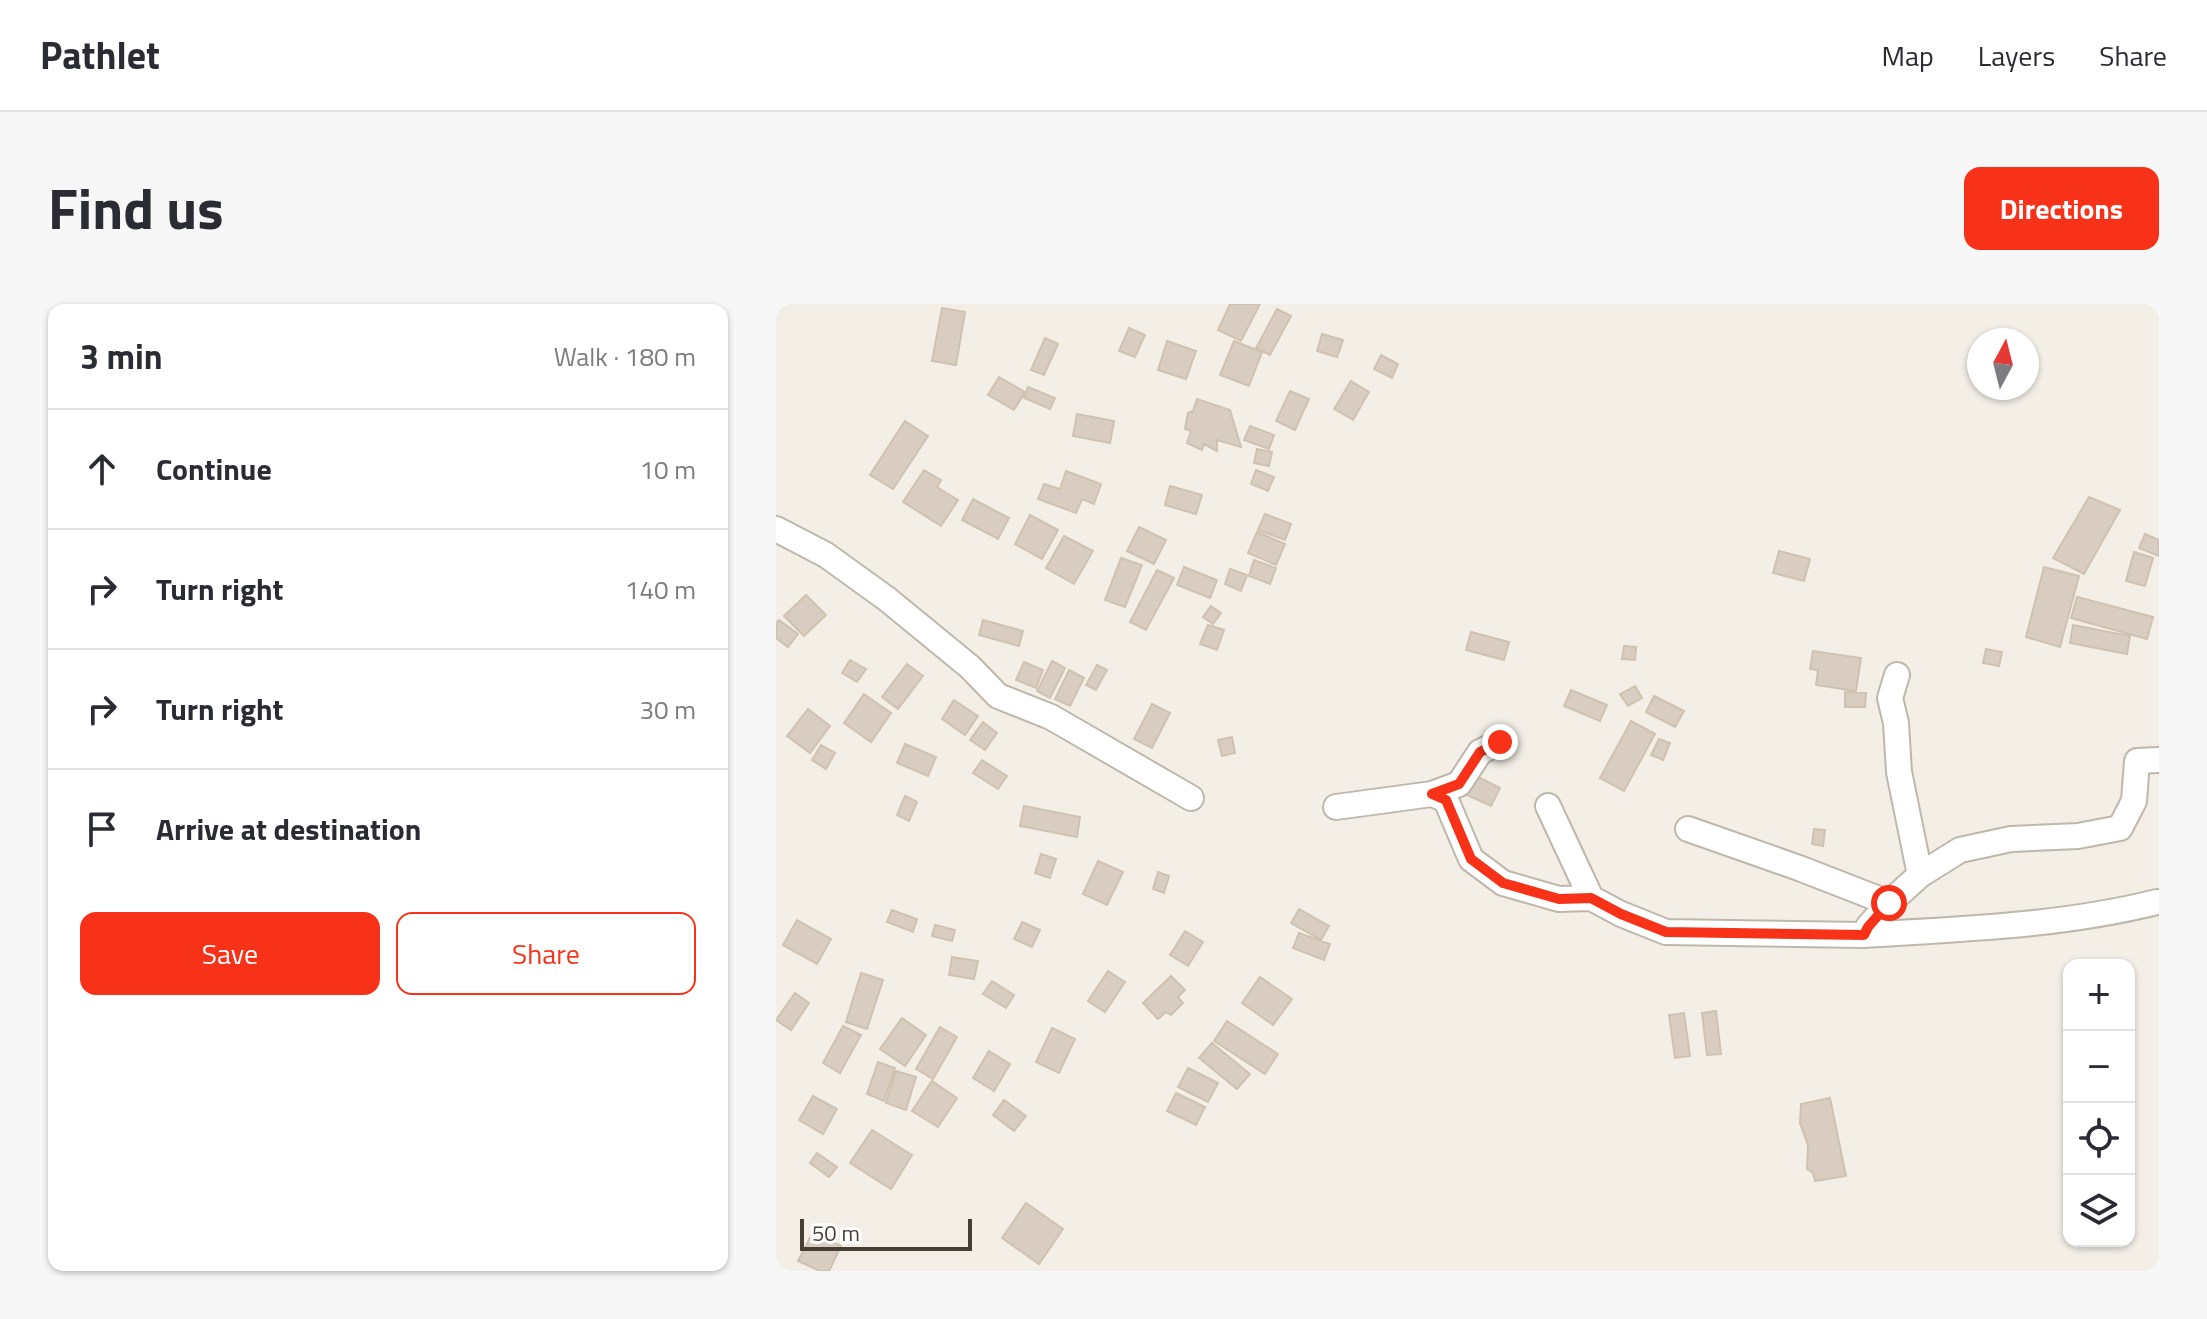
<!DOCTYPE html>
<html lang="en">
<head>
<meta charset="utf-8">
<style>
  body { margin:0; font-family:"Titillium Web",sans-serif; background:#f7f7f7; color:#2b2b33 }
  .controls { position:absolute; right:24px; bottom:24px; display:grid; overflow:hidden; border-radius:16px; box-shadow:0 2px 6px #0004 }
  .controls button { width:72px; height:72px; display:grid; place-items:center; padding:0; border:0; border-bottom:2px solid #e1e1e2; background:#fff; color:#2b2b33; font:40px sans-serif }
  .compass { position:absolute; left:1191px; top:24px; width:72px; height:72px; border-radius:50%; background:#fff; box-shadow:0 2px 6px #0004; rotate:7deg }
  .scale { position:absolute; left:24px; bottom:20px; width:172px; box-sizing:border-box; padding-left:8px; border:4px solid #473f36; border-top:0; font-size:22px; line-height:28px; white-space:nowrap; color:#473f36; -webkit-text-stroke:6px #fff; paint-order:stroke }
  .stop { position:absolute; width:24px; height:24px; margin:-18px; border:6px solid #f83219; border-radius:50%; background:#fff }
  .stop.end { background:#f83219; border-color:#fff; box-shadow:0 2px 8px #0008 }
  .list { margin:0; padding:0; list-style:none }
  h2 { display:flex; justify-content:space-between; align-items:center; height:104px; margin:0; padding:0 32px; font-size:34px }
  h2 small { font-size:26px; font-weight:400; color:#7c7c81 }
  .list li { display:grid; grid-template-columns:52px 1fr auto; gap:24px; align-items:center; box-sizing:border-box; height:120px; padding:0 32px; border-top:2px solid #e1e1e2 }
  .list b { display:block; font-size:30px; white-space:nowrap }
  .list em { font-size:26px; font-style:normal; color:#7c7c81 }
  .actions { display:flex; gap:16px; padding:24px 32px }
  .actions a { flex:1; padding:18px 0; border:2px solid #f83219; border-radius:16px; text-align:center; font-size:28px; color:#f83219 }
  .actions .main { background:#f83219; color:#fff }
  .icon { flex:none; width:44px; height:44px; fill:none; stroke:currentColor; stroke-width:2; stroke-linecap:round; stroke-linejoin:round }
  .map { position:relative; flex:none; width:1383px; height:967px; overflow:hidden; border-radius:16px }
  header { display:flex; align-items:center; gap:48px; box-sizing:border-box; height:112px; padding:0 40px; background:#fff; border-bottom:2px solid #e1e1e2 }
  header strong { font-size:38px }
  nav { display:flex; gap:44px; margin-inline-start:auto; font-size:28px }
  .intro { display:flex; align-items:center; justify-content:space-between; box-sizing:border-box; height:192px; padding:0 48px }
  h1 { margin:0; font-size:56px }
  .button { padding:20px 36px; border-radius:16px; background:#f83219; color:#fff; font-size:28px; font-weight:700 }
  main { display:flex; gap:48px; padding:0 48px }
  aside { flex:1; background:#fff; border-radius:16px; box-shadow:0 2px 6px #0004 }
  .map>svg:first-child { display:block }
  .building { fill:#d8cdc0; stroke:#d0c2b0; stroke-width:2 }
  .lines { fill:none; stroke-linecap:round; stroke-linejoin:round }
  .minor-casing { stroke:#bfb7aa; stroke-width:28 }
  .minor { stroke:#fff; stroke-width:24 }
  .route { stroke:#f83219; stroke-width:10 }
</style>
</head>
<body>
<header>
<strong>Pathlet</strong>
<nav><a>Map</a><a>Layers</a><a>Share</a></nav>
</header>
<div class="intro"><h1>Find us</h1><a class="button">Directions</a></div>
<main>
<aside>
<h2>3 min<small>Walk · 180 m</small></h2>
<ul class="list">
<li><svg class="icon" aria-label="ahead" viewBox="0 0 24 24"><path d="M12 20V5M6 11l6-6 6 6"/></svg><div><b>Continue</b></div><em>10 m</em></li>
<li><svg class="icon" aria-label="right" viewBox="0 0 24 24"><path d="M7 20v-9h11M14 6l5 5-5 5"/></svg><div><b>Turn right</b></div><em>140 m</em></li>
<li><svg class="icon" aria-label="right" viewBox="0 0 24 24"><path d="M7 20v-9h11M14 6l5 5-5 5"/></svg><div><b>Turn right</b></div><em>30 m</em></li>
<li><svg class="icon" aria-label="arrive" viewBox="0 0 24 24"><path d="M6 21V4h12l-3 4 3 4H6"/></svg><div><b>Arrive at destination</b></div></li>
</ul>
<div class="actions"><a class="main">Save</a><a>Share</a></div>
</aside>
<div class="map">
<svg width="1383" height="967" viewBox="0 0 1383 967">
  <rect width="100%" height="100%" fill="#f3efe7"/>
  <!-- building -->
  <path class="building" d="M454,0H484L465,37L442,26Z
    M166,4L189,8L180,61L156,57Z
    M501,5L515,12L494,51L480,44Z
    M353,24L369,31L359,53L343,47Z
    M546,30L567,36L561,53L541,47Z
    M269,34L282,40L268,71L255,66Z
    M391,37L420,47L410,75L382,66Z
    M458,37L486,48L473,82L444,71Z
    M605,51L622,60L616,74L598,65Z
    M223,73L249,88L238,106L212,91Z
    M575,77L593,88L577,116L558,105Z
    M252,83L279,94L274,105L248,94Z
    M514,87L533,95L519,126L500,117Z
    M421,95L454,106L465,143L441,136V147L428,140L426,146L411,139L415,127L409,125L412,109L417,107Z
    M301,110L338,117L334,139L297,132Z
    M129,117L152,132L117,185L94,171Z
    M474,122L498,131L493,145L468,136Z
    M481,145L496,148L493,162L478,159Z
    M148,166L165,176L161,183L182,196L165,222L127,198Z
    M480,166L498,173L492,187L475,180Z
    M290,167L325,180L318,200L306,195L300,209L262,195L268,180L284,185Z
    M394,182L426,191L420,210L389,201Z
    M1313,193L1344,206L1308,270L1277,254Z
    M197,195L233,214L222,235L186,216Z
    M489,210L515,220L509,236L482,226Z
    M254,211L282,226L266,255L239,240Z
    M363,223L390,236L378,260L351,247Z
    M481,228L509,240L500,261L472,249Z
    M1369,230L1383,236V252L1363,244Z
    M288,232L317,247L298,280L270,264Z
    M1003,247L1034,255L1028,277L997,269Z
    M1358,248L1377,254L1369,282L1350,277Z
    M345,254L366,261L349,303L329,296Z
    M478,256L500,264L494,280L473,272Z
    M408,263L441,276L434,294L401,281Z
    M1268,263L1303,272L1284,343L1250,333Z
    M454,265L471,271L465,287L449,280Z
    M381,266L398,274L370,326L354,318Z
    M30,291L50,311L28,332L8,312Z
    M1301,293L1377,313L1371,335L1295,314Z
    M435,302L445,309L437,320L427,313Z
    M3,316L22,330L12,343L0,334V319Z
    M207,316L247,327L243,342L203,331Z
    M432,321L448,326L441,346L424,340Z
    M1297,321L1354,332L1351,350L1294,339Z
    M695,328L733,338L728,356L690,346Z
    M848,342L860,343L859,356L846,355Z
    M1210,345L1226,348L1223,362L1207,359Z
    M1037,347L1085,354L1080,387L1040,381L1042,366L1034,365Z
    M74,356L90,365L81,378L66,369Z
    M276,357L289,364L274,394L261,387Z
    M248,358L267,366L260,384L240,376Z
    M131,360L147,372L122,405L106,393Z
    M321,361L331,366L320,386L310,381Z
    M293,366L308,374L294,402L279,395Z
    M859,382L866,394L852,402L844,390Z
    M795,386L831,401L824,417L788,402Z
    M1069,388L1090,389L1089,403H1069Z
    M88,390L115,409L95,438L68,419Z
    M878,392L908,407L899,423L870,408Z
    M178,396L202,412L189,431L166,415Z
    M376,400L394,409L376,444L358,435Z
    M32,405L54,422L34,449L11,432Z
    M855,417L879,430L848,487L824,474Z
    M207,418L221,429L209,446L194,436Z
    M456,433L459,449L446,452L442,436Z
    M883,435L894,439L887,456L875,451Z
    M129,440L160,453L152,472L121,459Z
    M45,441L59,449L50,465L36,456Z
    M206,456L231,472L222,485L197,469Z
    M700,472L724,484L715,502L691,491Z
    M129,492L141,498L133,517L121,511Z
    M248,502L304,513L301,533L244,522Z
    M1038,525L1049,526L1047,542L1036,540Z
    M265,550L280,555L274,574L259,569Z
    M322,557L347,568L331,601L307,590Z
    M382,568L393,572L388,589L377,585Z
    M523,605L553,622L545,636L515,619Z
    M116,606L141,615L137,628L111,618Z
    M21,616L55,635L41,660L7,641Z
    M246,618L264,626L256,643L238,635Z
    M159,621L179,626L176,637L156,632Z
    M409,627L427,638L412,662L394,651Z
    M523,629L554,640L548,656L517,644Z
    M176,653L202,657L198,675L173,671Z
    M332,667L349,678L329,708L312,697Z
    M85,669L107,676L91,725L70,718Z
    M395,672L409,686L402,693L407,699L395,711L390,708L382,715L367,699Z
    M484,673L516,695L497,721L466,699Z
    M216,677L238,691L230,704L207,690Z
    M19,689L33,699L15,726L0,716Z
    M940,707L945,750L931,751L926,709Z
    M908,709L914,752L899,754L893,711Z
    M126,714L150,731L129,762L104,745Z
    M451,717L502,750L489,770L438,737Z
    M67,722L85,731L64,769L47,759Z
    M164,723L181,733L157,775L140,765Z
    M276,724L299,735L283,769L260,758Z
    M436,739L474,770L461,785L423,754Z
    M213,747L234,760L218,787L197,774Z
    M102,758L119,764L108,797L91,790Z
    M412,764L442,779L432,798L402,783Z
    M120,767L140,773L130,806L110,799Z
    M156,777L181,794L162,823L136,807Z
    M400,789L429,803L420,821L391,807Z
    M37,792L61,805L47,830L23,816Z
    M1054,794L1070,872L1039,877L1037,869L1031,865L1032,841L1024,819L1025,800Z
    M228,796L250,812L238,827L217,811Z
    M96,826L136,851L115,885L74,859Z
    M41,849L61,863L53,873L34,859Z
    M250,899L287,925L263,960L226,934Z
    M37,928L65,942L53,967H44L22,957Z"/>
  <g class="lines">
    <defs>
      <path id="minor" d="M0,225L50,251L111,295L194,363L222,392L275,413L415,494
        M1121,371L1114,394L1120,419L1123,468L1144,571
        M656,490L670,496L695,555L727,579L783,595L815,594
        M772,502L815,594L845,610L890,628L1088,631
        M560,503L656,490L683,480L704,448L724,438
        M912,525L1023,564L1113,599
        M1381,598C1285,622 1186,625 1088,631L1092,623L1113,599L1144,571L1184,546L1235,535L1302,532L1344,524L1358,497L1361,457L1383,456"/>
    </defs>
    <!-- minor casing -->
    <use href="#minor" class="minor-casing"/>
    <!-- minor -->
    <use href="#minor" class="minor"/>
  </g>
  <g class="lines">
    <!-- route -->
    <path class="route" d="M724,438L704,448L683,480L656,490L670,496L695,555L727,579L783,595L815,594L845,610L890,628L1088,631L1092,623L1113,599"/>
  </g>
</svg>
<div class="controls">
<button>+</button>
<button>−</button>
<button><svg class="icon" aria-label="locate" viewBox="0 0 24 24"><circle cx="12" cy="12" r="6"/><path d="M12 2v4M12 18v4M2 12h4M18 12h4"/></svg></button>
<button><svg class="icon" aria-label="layers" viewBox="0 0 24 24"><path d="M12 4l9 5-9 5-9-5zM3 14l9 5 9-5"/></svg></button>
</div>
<svg class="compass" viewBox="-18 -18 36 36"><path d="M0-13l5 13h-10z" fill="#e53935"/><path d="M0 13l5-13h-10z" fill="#7c7c81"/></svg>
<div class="scale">50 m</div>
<div class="stop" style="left:1113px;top:599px"></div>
<div class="stop end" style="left:724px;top:438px"></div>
</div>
</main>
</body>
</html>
